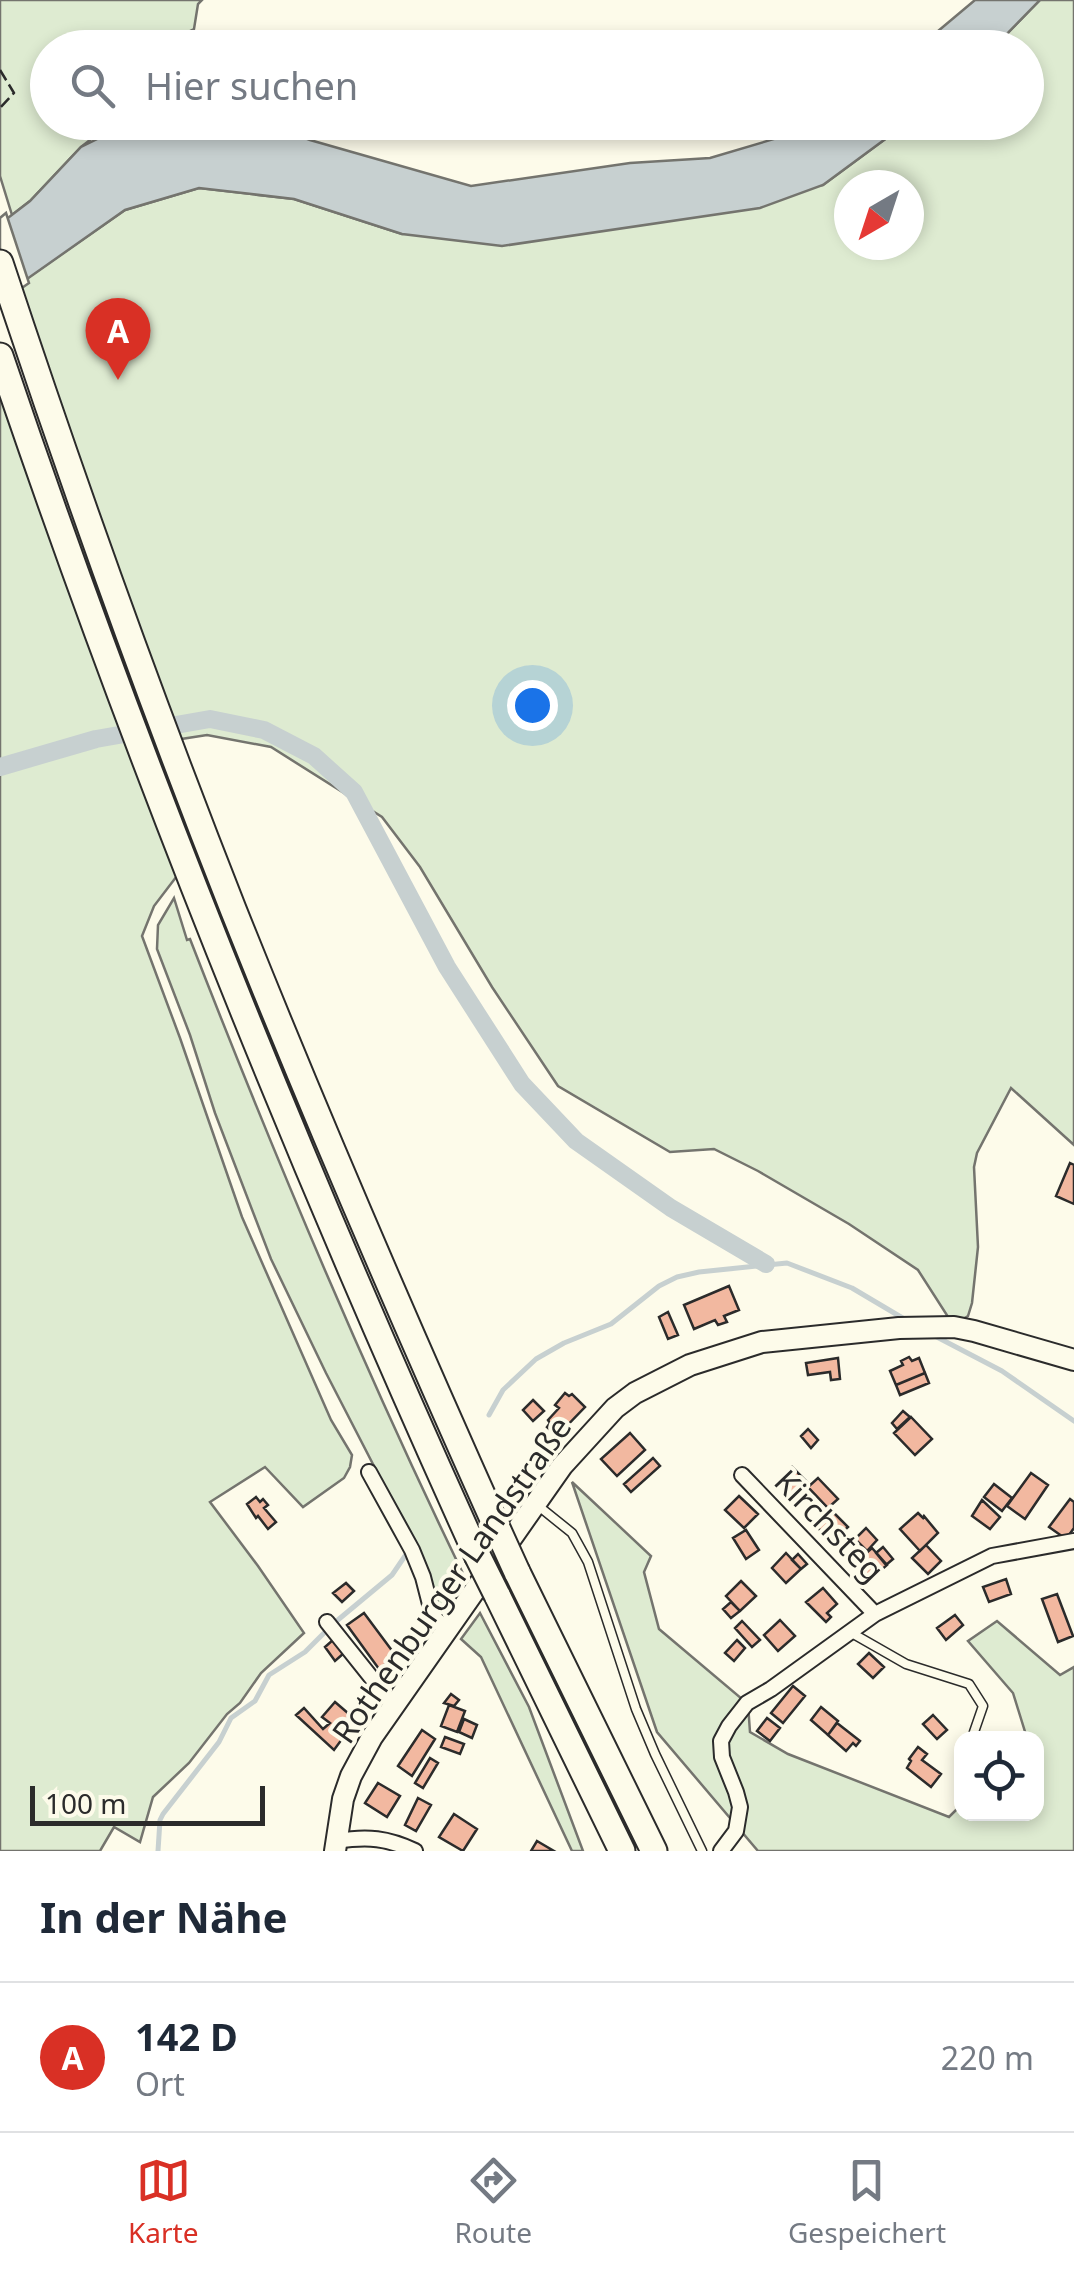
<!DOCTYPE html>
<html lang="de">
<head>
<meta charset="utf-8">
<style>
  body { margin:0; font-family:"Noto Sans",sans-serif; background:#f2f2f3; color:#1f2937 }
  .controls { position:absolute; right:30px; bottom:30px; display:grid; overflow:hidden; border-radius:20px; box-shadow:0 5px 15px #0003 }
  .controls button { width:90px; height:90px; display:grid; place-items:center; padding:0; border:0; border-bottom:2px solid #e0e1e3; background:#fff; color:#1f2937; font:50px sans-serif }
  .compass { position:absolute; left:834px; top:170px; width:90px; height:90px; border-radius:50%; background:#fff; box-shadow:0 5px 15px #0003; rotate:219deg }
  .scale { position:absolute; left:30px; bottom:25px; width:235px; box-sizing:border-box; padding-left:10px; border:5px solid #2b2b2b; border-top:0; font-size:28px; line-height:35px; white-space:nowrap; color:#2b2b2b; -webkit-text-stroke:8px #fdfbea; paint-order:stroke }
  .you { position:absolute; left:532px; top:705px; width:35px; height:35px; margin:-25px; border:8px solid #fff; border-radius:50%; background:#1a73e8; box-shadow:0 0 0 15px #1a73e833 }
  .badge { display:grid; place-items:center; width:65px; height:65px; border-radius:50%; background:#d93025; color:#fff; font-size:32px; font-weight:700 }
  .pin { position:absolute; translate:-50% -82px; filter:drop-shadow(0 2px 5px #0008) }
  .pin::after { content:''; position:absolute; top:52px; width:35px; height:30px; background:inherit; clip-path:polygon(0 0,100% 0,50% 100%) }
  .list { margin:0; padding:0; list-style:none }
  h2 { display:flex; justify-content:space-between; align-items:center; height:130px; margin:0; padding:0 40px; font-size:42px }
  h2 small { font-size:32px; font-weight:400; color:#747a83 }
  .list li { display:grid; grid-template-columns:65px 1fr auto; gap:30px; align-items:center; box-sizing:border-box; height:150px; padding:0 40px; border-top:2px solid #e0e1e3 }
  .list b { display:block; font-size:38px; white-space:nowrap }
  .list p { margin:0; font-size:32px; white-space:nowrap; color:#747a83 }
  .list em { font-size:32px; font-style:normal; color:#747a83 }
  .icon { flex:none; width:55px; height:55px; fill:none; stroke:currentColor; stroke-width:2; stroke-linecap:round; stroke-linejoin:round }
  .map { position:relative; flex:none; width:1074px; height:1851px; overflow:hidden }
  .search { position:absolute; background:#fff; box-shadow:0 5px 15px #0003; left:30px; right:30px; top:30px; height:110px; display:flex; align-items:center; gap:25px; box-sizing:border-box; padding:0 35px; border-radius:55px; color:#747a83; font-size:38px }
  .sheet { height:280px; background:#fff }
  nav { display:flex; justify-content:space-around; align-items:center; box-sizing:border-box; height:140px; border-top:2px solid #e0e1e3; background:#fff; font-size:28px; color:#747a83 }
  nav a { display:grid; justify-items:center; gap:5px }
  nav .on { color:#d93025 }
  .map>svg:first-child { display:block }
  .green { fill:#deebd1; stroke:#74746e; stroke-width:2.5; fill-rule:evenodd }
  .water { fill:#c7d0d0; stroke:#74746e; stroke-width:2.5 }
  .pier { fill:#fdfbea; stroke:#74746e; stroke-width:2.5 }
  .lines { fill:none; stroke-linecap:round; stroke-linejoin:round }
  .stream { stroke:#c7d0d0; stroke-width:5 }
  .canal { stroke:#c7d0d0; stroke-width:18 }
  .building { fill:#f2b8a0; stroke:#2b2b2b; stroke-width:2.5 }
  .lane-casing { stroke:#2b2b2b; stroke-width:11 }
  .street-casing { stroke:#2b2b2b; stroke-width:18 }
  .secondary-casing { stroke:#2b2b2b; stroke-width:24 }
  .highway-casing { stroke:#2b2b2b; stroke-width:29 }
  .lane { stroke:#fdfbea; stroke-width:8 }
  .street { stroke:#fdfbea; stroke-width:14 }
  .secondary { stroke:#fdfbea; stroke-width:20 }
  .highway { stroke:#fdfbea; stroke-width:25 }
  .highway-bridge-casing { stroke:#2b2b2b; stroke-width:29; stroke-linecap:butt }
  .highway-bridge { stroke:#fdfbea; stroke-width:25 }
  .fence { stroke:#2b2b2b; stroke-width:2.5; stroke-dasharray:12 5; stroke-linecap:butt }
  .labels { text-anchor:middle; stroke-width:8; stroke-linejoin:round; paint-order:stroke }
  .street-label { font-size:32px; fill:#2b2b2b; stroke:#fdfbea }
</style>
</head>
<body>
<div class="map">
<svg width="1074" height="1851" viewBox="0 0 1074 1851">
  <rect width="100%" height="100%" fill="#fdfbea"/>
  <!-- green -->
  <path class="green" d="M0,0H202L198,4L194,29L172,40L164,47L48,48V122L112,123L81,147L30,201L12,215L0,176Z
    M1040,0H1074V1145L1011,1088L977,1153L974,1167L978,1247L972,1303L968,1316L963,1319L950,1320L918,1270L849,1224L758,1171L714,1149L670,1152L558,1086L492,987L420,867L382,817L271,747L207,735L168,741L10,290L125,210L199,188L294,199L402,234L823,185L907,123L1026,122V48L994,47ZM849,185H909V245H849Z
    M0,357L183,868L154,906L142,936L180,1038L242,1217L331,1420L352,1455L350,1467L344,1478L303,1507L265,1467L210,1502L258,1566L304,1633L261,1673L240,1703L227,1714L189,1763L153,1797L140,1842L114,1827L100,1851H0Z
    M174,898L187,940L190,939C275,1158 367,1377 470,1588L448,1619L439,1616L425,1565L326,1373L271,1259L215,1113L190,1035L157,949L158,925Z
    M572,1482L651,1556L644,1572L659,1629L748,1704L750,1732L788,1754L949,1817L961,1805L962,1814H1036V1738H1027L1013,1693L968,1641L997,1621L1060,1675L1074,1667V1851H758L657,1732Z
    M480,1613L529,1707L583,1851H572L481,1657L461,1639Z"/>
  <!-- water -->
  <path class="water" d="M975,0H1040L994,47H919Z
    M130,123H267L310,140L471,186L630,163L710,158L811,128L816,123H907L823,185L760,208L502,246L402,234L294,199L199,188L125,210L0,298V224L30,201L81,147Z"/>
  <!-- pier -->
  <path class="pier" d="M6,213L29,283L0,303V218Z"/>
  <g class="lines">
    <!-- stream -->
    <path class="stream" d="M933,1335L1002,1371L1074,1421
      M489,1415L503,1390L536,1359L564,1343L611,1324L659,1286L677,1277L699,1272L787,1263L852,1288L906,1320
      M333,1624L392,1575L407,1553
      M158,1851L160,1820L163,1814L219,1742L231,1718L255,1701L269,1675L305,1652L327,1630"/>
    <!-- canal -->
    <path class="canal" d="M0,767L96,739L210,719L264,730L314,756L354,792L447,967L522,1084L576,1141L671,1208L766,1264"/>
  </g>
  <!-- building -->
  <path class="building" d="M1070,1163L1074,1165V1204L1056,1196Z
    M729,1286L739,1310L724,1316L727,1322L718,1325L715,1320L694,1329L684,1305Z
    M668,1312L678,1335L668,1339L659,1317Z
    M909,1357L912,1361L919,1358L925,1373L896,1385L890,1371L903,1365L901,1361Z
    M838,1358L840,1379L831,1380L830,1372L808,1375L806,1363Z
    M925,1373L929,1383L900,1395L896,1385Z
    M565,1393L569,1396L572,1394L585,1407L557,1436L547,1427L550,1423L548,1420L559,1408L555,1405Z
    M533,1400L544,1411L533,1421L523,1410Z
    M903,1411L910,1417L897,1429L892,1423Z
    M911,1417L932,1439L915,1455L894,1433Z
    M808,1429L818,1440L811,1448L801,1436Z
    M630,1433L645,1450L617,1476L601,1459Z
    M653,1458L660,1466L631,1492L624,1484Z
    M792,1467L807,1482L798,1491L802,1494L798,1498L795,1495L791,1498L776,1482Z
    M1031,1473L1048,1485L1025,1519L1007,1506Z
    M818,1478L838,1499L828,1508L808,1487Z
    M994,1484L1012,1498L1002,1511L984,1497Z
    M739,1496L758,1514L744,1528L725,1510Z
    M256,1497L260,1502L263,1499L268,1505L264,1508L276,1522L268,1529L258,1516L256,1518L247,1504Z
    M1070,1499L1074,1502V1528L1066,1539L1049,1527Z
    M982,1500L1000,1517L990,1529L972,1516Z
    M832,1511L848,1527L832,1542L816,1526Z
    M918,1513L923,1518L924,1516L938,1533L920,1551L900,1529Z
    M866,1528L877,1540L867,1551L855,1539Z
    M746,1530L759,1550L746,1559L733,1538Z
    M926,1545L941,1561L928,1574L912,1558Z
    M883,1547L893,1559L886,1565L876,1553Z
    M872,1548L887,1565L870,1580L855,1563Z
    M786,1553L801,1569L786,1583L772,1568Z
    M798,1554L807,1564L801,1569L792,1560Z
    M1006,1579L1011,1594L989,1602L983,1587Z
    M741,1581L756,1596L740,1611L726,1596Z
    M346,1583L354,1591L342,1602L333,1593Z
    M823,1588L837,1604L827,1613L831,1617L826,1622L806,1602Z
    M1057,1594L1073,1636L1058,1642L1042,1599Z
    M731,1602L740,1611L731,1618L723,1609Z
    M364,1613L396,1656L379,1669L347,1625Z
    M955,1615L963,1625L946,1640L937,1628Z
    M780,1620L795,1636L778,1651L764,1635Z
    M742,1621L760,1640L752,1647L735,1628Z
    M334,1639L344,1653L335,1661L325,1647Z
    M737,1640L745,1648L734,1661L725,1653Z
    M869,1653L884,1667L873,1678L858,1664Z
    M793,1686L805,1696L783,1723L771,1713Z
    M451,1694L459,1700L454,1706L444,1703Z
    M335,1702L356,1720L334,1750L296,1715L304,1708L323,1729L330,1723L322,1717Z
    M449,1705L465,1711L457,1732L441,1726Z
    M821,1707L838,1721L828,1735L811,1720Z
    M933,1715L947,1730L937,1739L923,1724Z
    M767,1718L780,1728L770,1741L757,1731Z
    M464,1719L477,1725L472,1738L459,1732Z
    M837,1723L860,1741L856,1746L853,1743L846,1751L828,1735Z
    M422,1730L435,1739L412,1776L398,1766Z
    M445,1737L464,1744L460,1754L441,1747Z
    M918,1747L927,1754L922,1760L941,1774L931,1787L907,1768L911,1761L909,1759Z
    M430,1758L438,1763L423,1788L415,1783Z
    M378,1783L400,1796L387,1817L365,1803Z
    M418,1798L431,1805L416,1831L405,1825Z
    M454,1814L477,1829L463,1851L439,1837Z
    M537,1841L554,1851H531Z"/>
  <g class="lines">
    <defs>
      <path id="lane" d="M536,1504L572,1533L588,1562L636,1709L655,1754L702,1851
        M850,1632L906,1664L969,1684L983,1706L974,1732"/>
      <path id="street" d="M369,1472L412,1550L423,1577L432,1612L437,1621L450,1628
        M742,1475L875,1614
        M327,1622L394,1706
        M337,1841C368,1836 387,1838 415,1851
        M721,1851L736,1831L740,1807L736,1792L722,1757L721,1741L729,1726L747,1703L771,1689L875,1614L992,1556L1074,1541"/>
      <path id="secondary" d="M335,1851L343,1799L351,1776L372,1737L562,1466L615,1408L635,1393L690,1365L762,1342L899,1328L954,1327L974,1331L1074,1360"/>
      <path id="highway" d="M0,263C72,481 149,696 233,909C316,1117 405,1323 497,1528
        M0,356C138,764 299,1163 477,1555
        M517,1572L654,1851
        M497,1595L622,1851"/>
    </defs>
    <!-- lane casing -->
    <use href="#lane" class="lane-casing"/>
    <!-- street casing -->
    <use href="#street" class="street-casing"/>
    <!-- secondary casing -->
    <use href="#secondary" class="secondary-casing"/>
    <!-- highway casing -->
    <use href="#highway" class="highway-casing"/>
    <!-- lane -->
    <use href="#lane" class="lane"/>
    <!-- street -->
    <use href="#street" class="street"/>
    <!-- secondary -->
    <use href="#secondary" class="secondary"/>
    <!-- highway -->
    <use href="#highway" class="highway"/>
    <defs>
      <path id="highway-bridge" d="M497,1528L517,1572
        M477,1555L497,1595"/>
    </defs>
    <!-- highway-bridge casing -->
    <use href="#highway-bridge" class="highway-bridge-casing"/>
    <!-- highway-bridge -->
    <use href="#highway-bridge" class="highway-bridge"/>
    <!-- fence -->
    <path class="fence" d="M0,70L14,93L0,108"/>
  </g>
  <g class="labels">
    <!-- street labels -->
    <g class="street-label">
      <text transform="translate(829 1526) rotate(46)" y="11">Kirchsteg</text>
      <text transform="translate(452 1580) rotate(-55)" y="11">Rothenburger Landstraße</text>
    </g>
  </g>
</svg>
<div class="controls">
<button><svg class="icon" aria-label="locate" viewBox="0 0 24 24"><circle cx="12" cy="12" r="6"/><path d="M12 2v4M12 18v4M2 12h4M18 12h4"/></svg></button>
</div>
<svg class="compass" viewBox="-18 -18 36 36"><path d="M0-13l5 13h-10z" fill="#e53935"/><path d="M0 13l5-13h-10z" fill="#747a83"/></svg>
<div class="scale">100 m</div>
<div class="you"></div>
<div class="pin badge" style="left:118px;top:380px">A</div>
<div class="search"><svg class="icon" aria-label="search" viewBox="0 0 24 24"><circle cx="10" cy="10" r="6"/><path d="M15 15l6 6"/></svg>Hier suchen</div>
</div>
<section class="sheet">
<h2>In der Nähe<small></small></h2>
<ul class="list">
<li><span class="badge">A</span><div><b>142 D</b><p>Ort</p></div><em>220 m</em></li>
</ul>
</section>
<nav>
<a class="on"><svg class="icon" aria-label="map" viewBox="0 0 24 24"><path d="M3 6l6-2 6 2 6-2v14l-6 2-6-2-6 2zM9 4v14M15 6v14"/></svg>Karte</a>
<a><svg class="icon" aria-label="directions" viewBox="0 0 24 24"><path d="M12 3l9 9-9 9-9-9zM9 14v-3h6M13 9l2 2-2 2"/></svg>Route</a>
<a><svg class="icon" aria-label="saved" viewBox="0 0 24 24"><path d="M7 4h10v16l-5-4-5 4z"/></svg>Gespeichert</a>
</nav>
</body>
</html>
